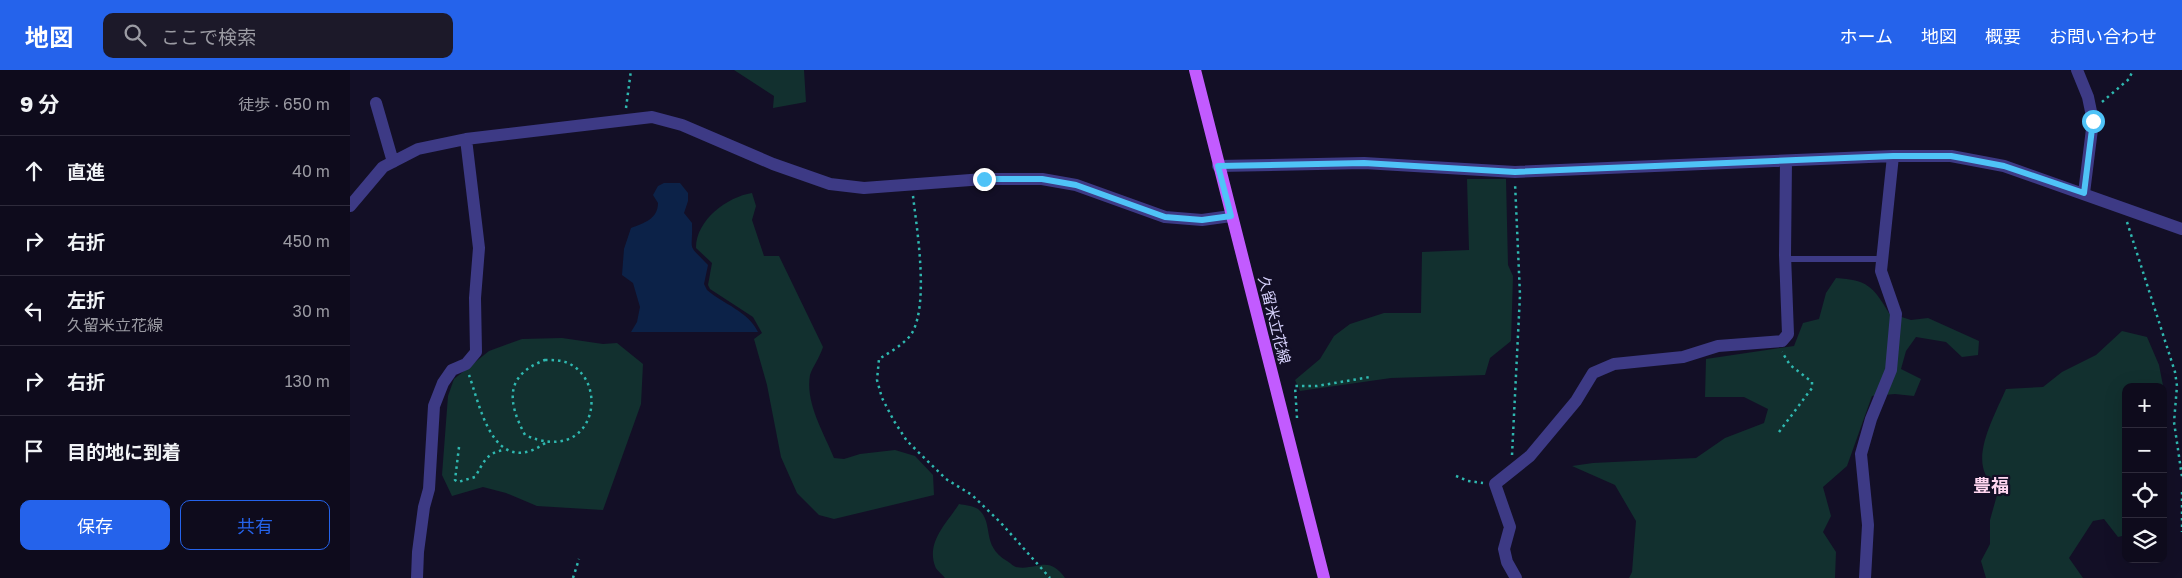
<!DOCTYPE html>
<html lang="ja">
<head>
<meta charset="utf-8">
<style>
  body { margin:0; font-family:"Golos Text","Noto Sans JP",sans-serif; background:#1c1929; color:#f1f3f6 }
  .controls { position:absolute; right:15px; bottom:15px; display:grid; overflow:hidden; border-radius:10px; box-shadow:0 5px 20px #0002 }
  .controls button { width:45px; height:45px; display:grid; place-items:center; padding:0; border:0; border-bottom:1px solid #2e2b3b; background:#0e0b1c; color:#f1f3f6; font:25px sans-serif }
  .stop { position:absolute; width:15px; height:15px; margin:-11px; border:4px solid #4fc3f7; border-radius:50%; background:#fff }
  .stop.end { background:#4fc3f7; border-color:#fff; box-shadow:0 1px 5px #0008 }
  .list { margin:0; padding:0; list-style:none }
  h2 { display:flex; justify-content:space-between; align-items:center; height:65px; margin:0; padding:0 20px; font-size:21px }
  h2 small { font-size:16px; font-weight:400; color:#9b9ba3 }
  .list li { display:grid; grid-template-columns:32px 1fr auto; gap:15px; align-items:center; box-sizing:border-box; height:70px; padding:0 20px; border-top:1px solid #2e2b3b }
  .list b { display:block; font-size:19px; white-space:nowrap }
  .list p { margin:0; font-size:16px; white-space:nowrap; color:#9b9ba3 }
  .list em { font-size:16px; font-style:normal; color:#9b9ba3 }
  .actions { display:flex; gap:10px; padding:15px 20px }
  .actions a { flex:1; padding:11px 0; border:1px solid #2563eb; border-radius:10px; text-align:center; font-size:18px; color:#2563eb }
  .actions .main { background:#2563eb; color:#fff }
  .icon { flex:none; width:28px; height:28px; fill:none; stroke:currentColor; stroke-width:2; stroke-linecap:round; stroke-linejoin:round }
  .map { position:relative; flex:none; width:1832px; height:508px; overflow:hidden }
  header { display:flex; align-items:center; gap:30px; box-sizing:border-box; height:70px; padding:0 25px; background:#2563eb; color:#fff }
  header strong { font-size:24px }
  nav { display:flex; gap:28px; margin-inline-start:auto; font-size:18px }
  .search { width:350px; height:45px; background:#1c1929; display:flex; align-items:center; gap:12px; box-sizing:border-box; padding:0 18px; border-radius:10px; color:#9b9ba3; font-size:19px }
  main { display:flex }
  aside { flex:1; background:#0e0b1c }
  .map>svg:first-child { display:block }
  .green { fill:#12302f }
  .water { fill:#0c2248 }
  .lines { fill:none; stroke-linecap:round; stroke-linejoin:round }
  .path { stroke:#2fb8b0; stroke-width:2.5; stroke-dasharray:2.5 4; stroke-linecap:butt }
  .lane { stroke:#3d3a85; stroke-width:6 }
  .street { stroke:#3d3a85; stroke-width:12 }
  .primary { stroke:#c25bff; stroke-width:12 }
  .route { stroke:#4fc3f7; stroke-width:6 }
  .labels { text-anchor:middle; stroke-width:4.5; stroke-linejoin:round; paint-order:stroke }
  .street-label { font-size:15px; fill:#d9d4ff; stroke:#130f26 }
  .quarter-label { font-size:18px; font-weight:bold; fill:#ffd6f0; stroke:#130f26 }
</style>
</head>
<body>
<header>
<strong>地図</strong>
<div class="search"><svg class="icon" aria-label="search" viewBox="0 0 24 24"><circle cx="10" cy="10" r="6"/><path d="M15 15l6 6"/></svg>ここで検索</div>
<nav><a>ホーム</a><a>地図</a><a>概要</a><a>お問い合わせ</a></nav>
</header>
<main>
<aside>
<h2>9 分<small>徒歩 · 650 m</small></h2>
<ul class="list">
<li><svg class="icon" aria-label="ahead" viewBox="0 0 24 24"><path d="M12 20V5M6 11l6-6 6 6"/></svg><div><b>直進</b></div><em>40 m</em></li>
<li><svg class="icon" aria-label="right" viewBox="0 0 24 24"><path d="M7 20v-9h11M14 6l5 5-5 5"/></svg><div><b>右折</b></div><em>450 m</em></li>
<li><svg class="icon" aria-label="left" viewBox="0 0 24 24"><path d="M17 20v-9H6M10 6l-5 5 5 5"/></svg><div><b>左折</b><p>久留米立花線</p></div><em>30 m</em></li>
<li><svg class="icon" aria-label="right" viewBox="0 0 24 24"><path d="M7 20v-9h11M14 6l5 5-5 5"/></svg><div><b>右折</b></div><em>130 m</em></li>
<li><svg class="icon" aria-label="arrive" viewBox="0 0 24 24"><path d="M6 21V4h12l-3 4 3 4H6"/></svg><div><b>目的地に到着</b></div></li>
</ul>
<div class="actions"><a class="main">保存</a><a>共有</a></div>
</aside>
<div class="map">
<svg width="1832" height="508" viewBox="0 0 1832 508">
  <rect width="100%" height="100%" fill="#130f26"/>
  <!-- green -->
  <path class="green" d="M384,0H454L456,32L423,38L424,26Z
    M1117,109H1156L1158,195L1163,206L1161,271L1140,288L1135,305L1041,308L950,321L945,310L970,289L984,266L1000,254L1034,243H1071L1072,182L1119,180Z
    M402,123L406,136L402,150L414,186H429L473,277C470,287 462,298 460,305C455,333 474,363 484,388L494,389L510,384L545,380L565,386L583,405L584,425L484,449L469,445L447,423L431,387L417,315L404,269L412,263L403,247L360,219L358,215L362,193L346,178C346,150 377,127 402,123Z
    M1486,208C1517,210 1523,216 1539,243L1561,250L1578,248L1629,271L1628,285L1612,287L1596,272L1566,267L1556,281L1551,299L1571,309L1564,326L1545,324L1522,326L1497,396L1473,417L1481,446L1473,462L1486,482L1485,508H1279L1282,502L1286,451L1265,415L1222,396L1243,393L1346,388L1375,368L1414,353L1418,339L1394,327H1355L1356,289L1444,276L1453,253L1469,249L1476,223Z
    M1772,261L1797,267L1809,295L1817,336L1813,353V317H1776V465L1768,467L1754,449L1743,451L1719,488L1733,508H1636L1631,491L1640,474V450L1647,425C1643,417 1635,407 1633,397C1628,374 1647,340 1656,319L1693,317L1712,302L1746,285Z
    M212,268L253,274L267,273L293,294L291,334L253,440L187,436L156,423L133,417L102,426L92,405L98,326L104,309L139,281L172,269Z
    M609,434C615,435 623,436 628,439C645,453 630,475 657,491C659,492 663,496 666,497C687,501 698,484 715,508H595C592,504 586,500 585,496C576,471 598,452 609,434Z"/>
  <!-- water -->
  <path class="water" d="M314,113H330L338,123V131L334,143L342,153C343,184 336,172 358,195L354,214L357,220C373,234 398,241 408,262H281L287,252L290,237L283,213L272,205L274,179L281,158C294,153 308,149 308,133L303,125L308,116Z"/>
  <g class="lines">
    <!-- path -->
    <path class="path" d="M1752,32L1779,9L1783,0
      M276,38L281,0
      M563,126C567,160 579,233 562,263C555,274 540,282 529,289L527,310L532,328L544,351L557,371L596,409L622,425L651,453L700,508
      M1777,152L1825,302L1827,316L1824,352L1832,407
      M195,290C203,290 211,290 218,293C261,313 244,396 175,365C157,331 155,305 195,290Z
      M119,305C129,332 140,394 180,381C186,379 192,375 197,372
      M947,348L945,316H967L1020,307
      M1429,362L1462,318V312L1440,295L1432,282
      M109,377L105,410L108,412L125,407C134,392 136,383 154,380
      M1162,385L1170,225L1165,113
      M1106,406L1118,411L1133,413
      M1832,422V462
      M223,508L229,489"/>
    <!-- lane -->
    <path class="lane" d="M1435,189H1532"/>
    <!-- street -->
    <path class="street" d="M1727,0L1738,27L1743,51L1734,123
      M26,33L43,92
      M868,96L1014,93L1165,102L1543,86H1601L1654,96L1832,159
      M0,136L33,97L68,79L116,69L302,47L332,55L423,94L480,114L514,118L634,109H692L726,115L815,147L852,150L881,146
      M67,508L68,482L74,437L79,419L84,336L93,313L102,300L116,294L126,282L125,228L129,178L116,69
      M1166,508L1157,492L1154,479L1160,457L1145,414L1180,386L1226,331L1243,303L1264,294L1333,287L1368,276L1432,271L1438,264L1435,185L1436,91
      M1515,508L1518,455L1511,384L1521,349L1541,300L1546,244L1531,201L1543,86"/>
    <!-- primary -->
    <path class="primary" d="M845,0L974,508"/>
  </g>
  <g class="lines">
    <!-- route -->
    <path class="route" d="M634,109H692L726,115L815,147L852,150L881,146L868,96L1014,93L1165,102L1543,86H1601L1654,96L1734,123L1743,51"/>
  </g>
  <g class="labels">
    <!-- street labels -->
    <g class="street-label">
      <text transform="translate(924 250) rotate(76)" y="5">久留米立花線</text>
    </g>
    <!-- quarter labels -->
    <g class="quarter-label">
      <text x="1641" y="422">豊福</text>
    </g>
  </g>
</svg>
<div class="controls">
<button>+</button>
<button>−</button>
<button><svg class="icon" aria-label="locate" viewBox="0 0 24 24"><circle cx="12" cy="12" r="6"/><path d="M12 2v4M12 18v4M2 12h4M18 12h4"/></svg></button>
<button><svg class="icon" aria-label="layers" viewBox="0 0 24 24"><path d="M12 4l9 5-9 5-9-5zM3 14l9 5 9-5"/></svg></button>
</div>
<div class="stop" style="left:1743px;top:51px"></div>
<div class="stop end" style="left:634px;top:109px"></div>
</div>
</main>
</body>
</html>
